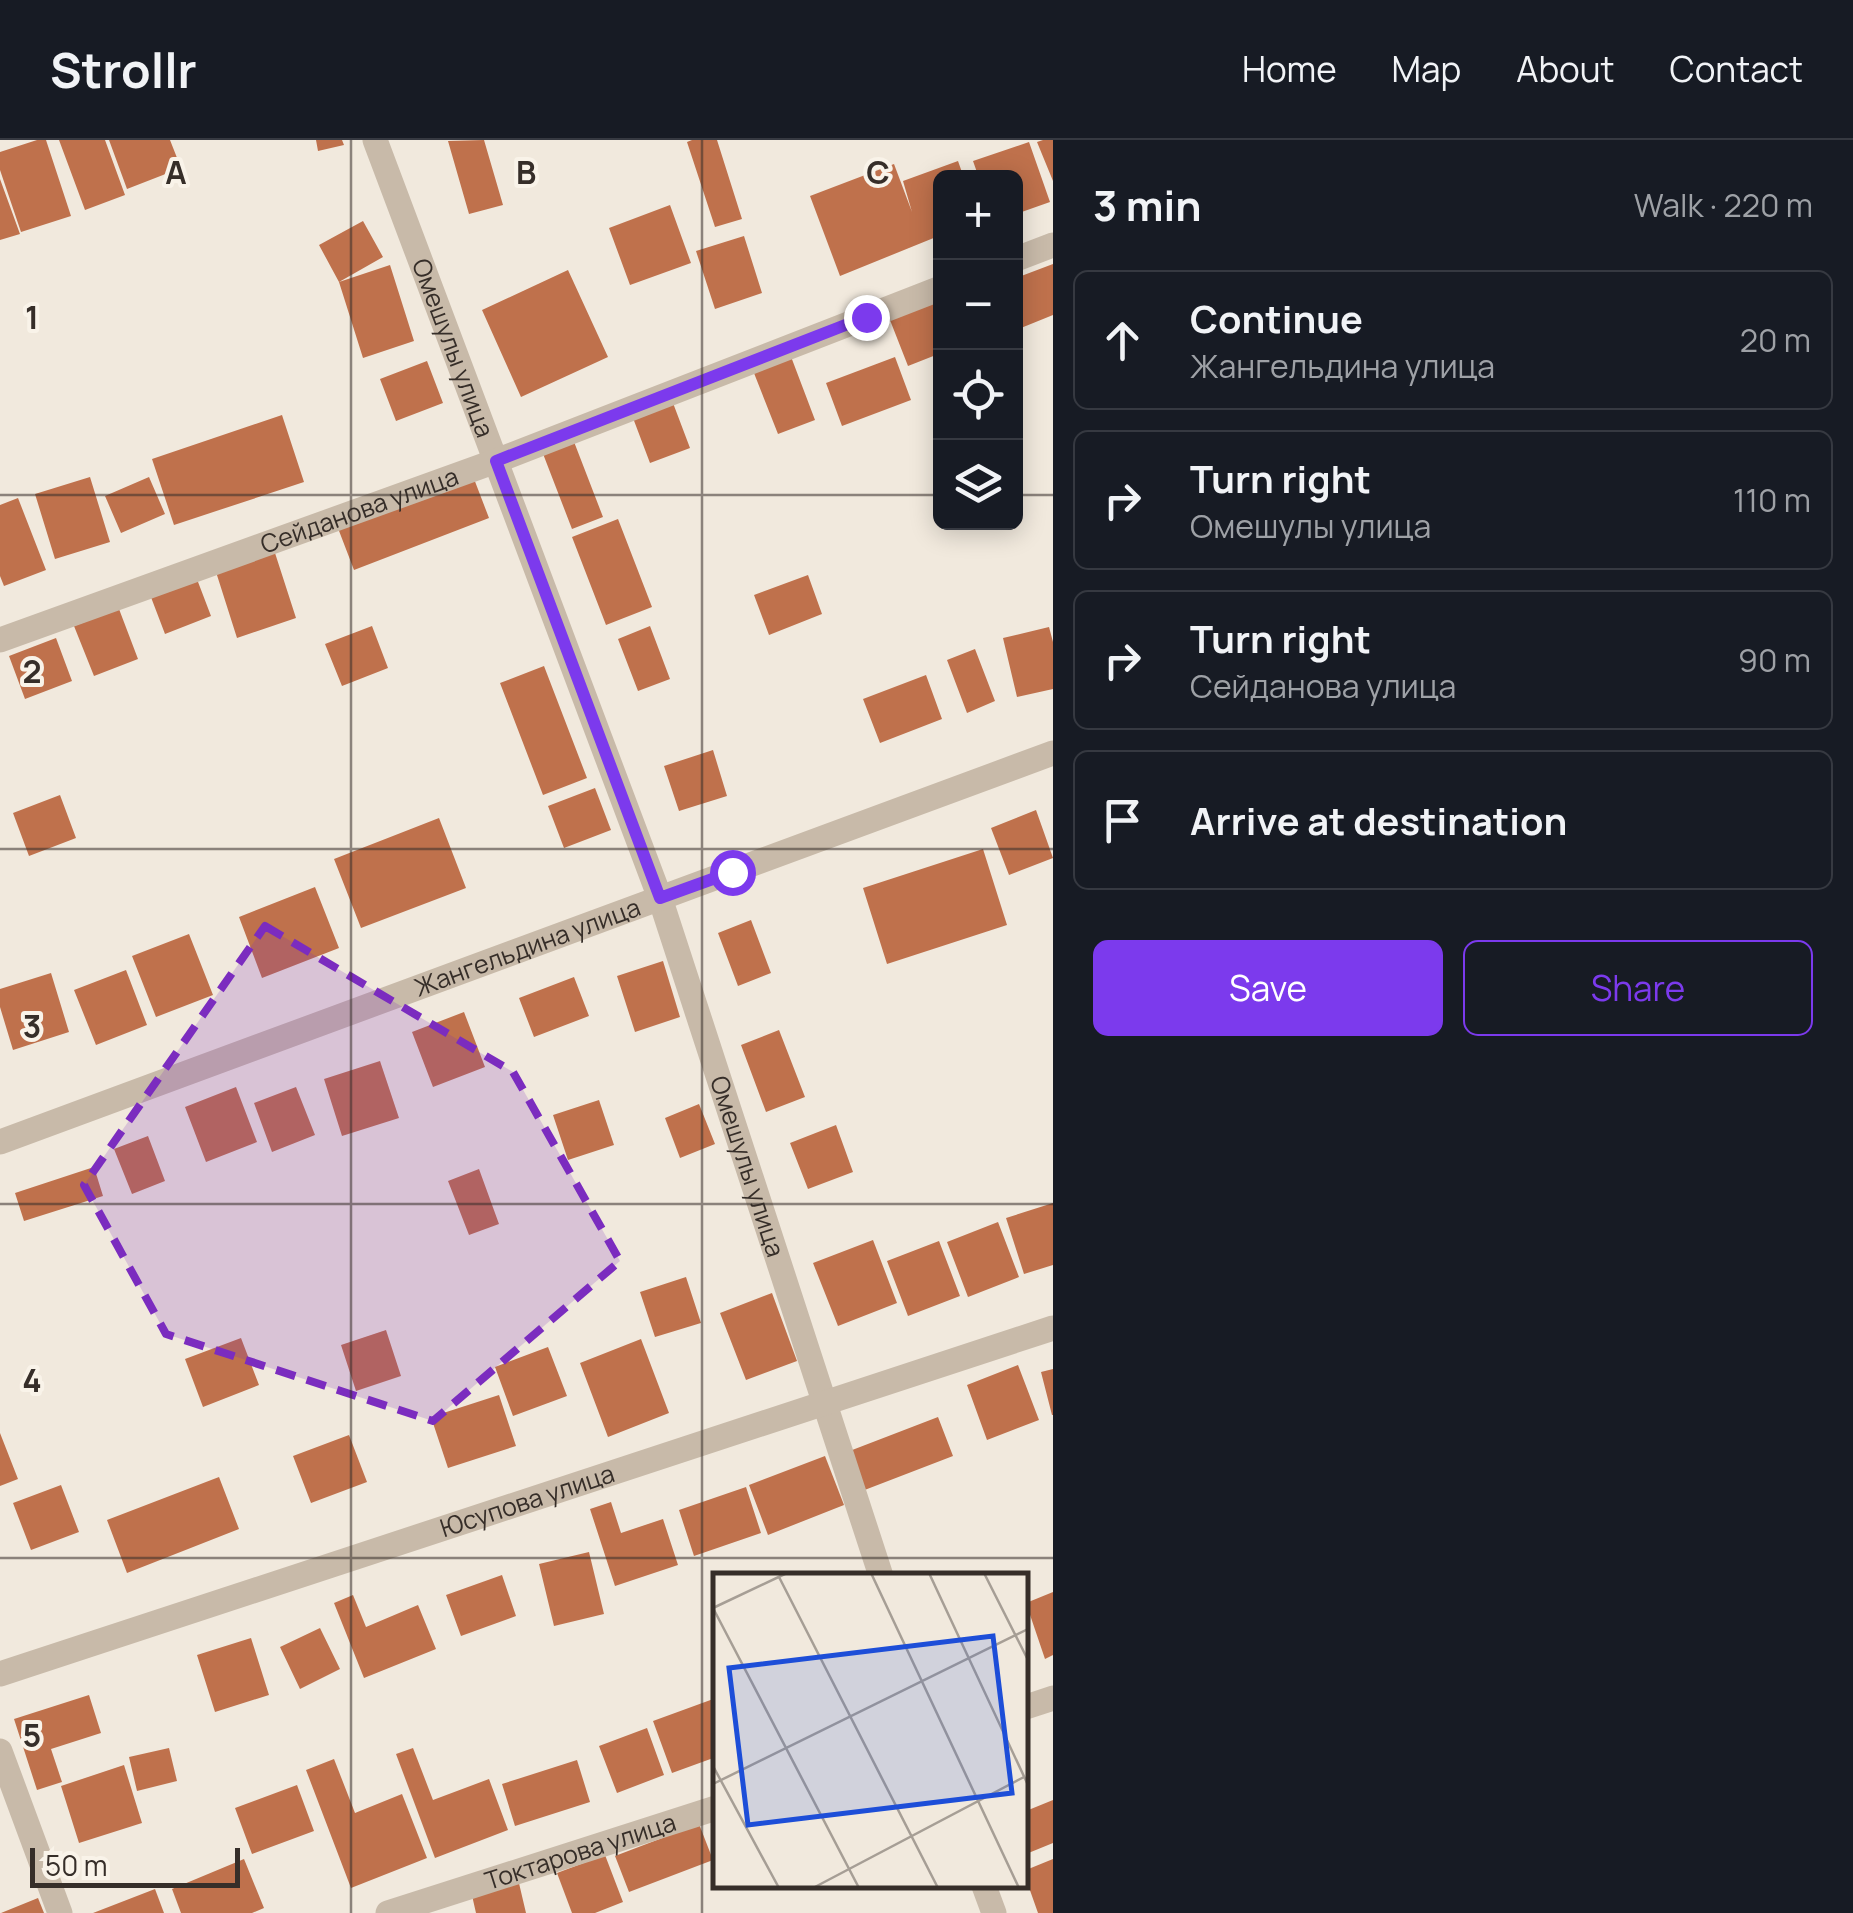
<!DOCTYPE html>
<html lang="en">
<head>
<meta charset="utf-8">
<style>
  body { margin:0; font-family:Manrope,sans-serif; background:#20242c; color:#f1f3f6 }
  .controls { position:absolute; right:30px; top:30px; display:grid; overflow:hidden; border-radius:15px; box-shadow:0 5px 25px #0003 }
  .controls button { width:90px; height:90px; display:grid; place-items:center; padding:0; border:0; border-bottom:2px solid #363941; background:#171b24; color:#f1f3f6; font:50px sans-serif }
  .scale { position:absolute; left:30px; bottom:25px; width:210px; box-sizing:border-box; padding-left:10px; border:5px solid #362e29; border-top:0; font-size:28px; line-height:35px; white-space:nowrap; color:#362e29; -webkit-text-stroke:8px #f9f3e9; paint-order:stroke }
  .stop { position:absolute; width:30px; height:30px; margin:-22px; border:8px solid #7c3aed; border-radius:50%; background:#fff }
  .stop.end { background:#7c3aed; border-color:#fff; box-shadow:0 2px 10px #0008 }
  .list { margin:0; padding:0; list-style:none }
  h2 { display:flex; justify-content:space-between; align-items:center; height:130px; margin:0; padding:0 40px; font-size:42px }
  h2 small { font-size:32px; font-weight:400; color:#9ea1a6 }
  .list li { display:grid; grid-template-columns:65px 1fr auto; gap:30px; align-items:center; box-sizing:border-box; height:140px; margin:0 20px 20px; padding:0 20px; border:2px solid #363941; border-radius:15px }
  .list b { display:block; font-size:38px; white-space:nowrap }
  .list p { margin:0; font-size:32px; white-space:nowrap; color:#9ea1a6 }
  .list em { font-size:32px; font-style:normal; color:#9ea1a6 }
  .actions { display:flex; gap:20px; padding:30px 40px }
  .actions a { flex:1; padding:22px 0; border:2px solid #7c3aed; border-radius:15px; text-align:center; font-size:35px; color:#7c3aed }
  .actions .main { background:#7c3aed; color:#fff }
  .icon { flex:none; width:55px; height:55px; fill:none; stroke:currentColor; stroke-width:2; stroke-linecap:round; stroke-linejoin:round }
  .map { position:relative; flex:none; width:1053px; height:1773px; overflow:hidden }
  header { display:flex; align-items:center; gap:60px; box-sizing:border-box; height:140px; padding:0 50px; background:#171b24; border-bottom:2px solid #363941 }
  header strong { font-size:48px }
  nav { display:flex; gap:55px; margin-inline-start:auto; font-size:35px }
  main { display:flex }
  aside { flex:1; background:#171b24 }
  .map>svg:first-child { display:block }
  .building { fill:#bf714c }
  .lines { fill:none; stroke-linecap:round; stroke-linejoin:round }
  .street { stroke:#c8baa9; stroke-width:25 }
  .route { stroke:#7c3aed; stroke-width:12 }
  .marked { fill:#7b2cbf; fill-opacity:0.2; stroke:#7b2cbf; stroke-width:8; stroke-dasharray:20 12; stroke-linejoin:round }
  .grid { fill:none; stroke:#362e29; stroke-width:2.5; stroke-opacity:0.55 }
  .labels { text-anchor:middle; stroke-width:8; stroke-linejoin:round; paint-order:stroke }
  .street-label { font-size:25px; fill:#362e29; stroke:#f9f3e9 }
  .inset-road { fill:none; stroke:#a69e95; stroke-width:2.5 }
  .view { fill:#1d4ed8; fill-opacity:0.15; stroke:#1d4ed8; stroke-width:5 }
  .inset-edge { fill:none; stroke:#362e29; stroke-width:5 }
  .grid-label { font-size:32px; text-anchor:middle; font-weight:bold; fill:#362e29; stroke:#f9f3e9; stroke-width:8; stroke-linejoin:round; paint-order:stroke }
</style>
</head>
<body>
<header>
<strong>Strollr</strong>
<nav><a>Home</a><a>Map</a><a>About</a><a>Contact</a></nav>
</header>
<main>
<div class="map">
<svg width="1053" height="1773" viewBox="0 0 1053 1773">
  <rect width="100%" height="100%" fill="#f1e9dd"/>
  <!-- building -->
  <path class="building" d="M37,0H46L71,76L21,92L0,30V12Z
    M59,0H105L125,55L85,70Z
    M109,0H170L181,28L127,49Z
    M316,0H342L344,5L318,11Z
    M484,0L503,65L469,74L448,1Z
    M692,0H717L742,79L715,87L687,2Z
    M1043,0H1053V41L1037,2Z
    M1029,2L1050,62L1016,74V38H979L973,21Z
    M958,21L964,38H941V95L840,136L810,56L894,24L912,72L903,41Z
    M0,39L20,94L0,100Z
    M670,65L691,123L630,145L609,88Z
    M363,81L383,117L339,142L319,105Z
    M744,96L762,153L715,169L696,111Z
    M1053,124V175L1016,190V138Z
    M390,125L414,201L363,218L339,142Z
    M568,130L608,217L521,257L482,170Z
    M933,158L941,177V213L908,226L888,175Z
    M790,214L815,280L778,294L752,228Z
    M895,217L911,260L842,286L826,243Z
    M427,221L443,263L396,281L380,239Z
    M673,263L690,308L650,323L633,278Z
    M282,275L304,342L174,385L152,319Z
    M571,294L603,377L572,389L540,306Z
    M471,331L489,378L354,430L336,383Z
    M90,337L110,402L55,419L35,354Z
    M149,337L165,374L121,393L105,356Z
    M18,358L46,430L4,446L0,436V365Z
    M618,379L652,467L606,485L572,397Z
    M275,413L296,478L237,498L216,432Z
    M195,434L211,476L165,494L149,452Z
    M808,435L822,474L769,495L754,455Z
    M119,469L138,519L94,536L74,486Z
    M372,486L388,528L342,546L325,504Z
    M650,486L670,539L638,551L618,499Z
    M1049,487L1053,502V549L1017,557L1003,498Z
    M56,498L72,541L25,559L9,516Z
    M975,509L995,561L967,573L947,520Z
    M544,526L587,638L543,655L500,543Z
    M926,535L942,579L880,603L863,559Z
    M713,610L727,656L679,671L664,626Z
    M595,648L611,690L564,708L548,666Z
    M60,655L76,698L29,716L13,673Z
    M1036,670L1053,718L1009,735L991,688Z
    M439,678L466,748L361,788L334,719Z
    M983,709L1007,785L887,824L863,748Z
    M315,747L339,808L262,838L239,777Z
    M751,780L771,833L738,846L718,793Z
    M189,794L213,855L156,877L132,816Z
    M663,821L680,877L635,892L617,836Z
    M126,830L147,885L96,905L74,850Z
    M51,833L69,892L13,910L0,867V849Z
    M574,837L589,876L534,897L519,858Z
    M464,872L485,927L433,947L412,892Z
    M779,890L805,957L766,972L741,905Z
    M380,921L399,978L342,996L324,939Z
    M236,947L257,1002L206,1022L185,967Z
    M296,947L315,995L272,1012L254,963Z
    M599,960L614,1005L568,1020L553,975Z
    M699,964L715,1004L680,1018L665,978Z
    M836,985L853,1032L808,1049L790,1003Z
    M148,996L165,1041L132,1054L114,1009Z
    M94,1027L103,1056L24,1081L15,1053Z
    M479,1029L499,1084L469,1095L448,1041Z
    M1053,1063V1125L1024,1134L1006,1078Z
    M998,1082L1019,1137L968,1157L947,1102Z
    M873,1100L897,1163L838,1186L813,1123Z
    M939,1101L960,1156L908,1176L887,1121Z
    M686,1137L701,1183L655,1197L640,1152Z
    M772,1153L797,1221L746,1240L720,1173Z
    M386,1190L401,1236L356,1251L341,1205Z
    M241,1198L259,1245L203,1267L185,1219Z
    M641,1199L669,1273L608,1297L580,1223Z
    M548,1207L567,1256L513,1276L495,1227Z
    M1018,1225L1039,1280L987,1300L967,1245Z
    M1053,1229V1275H1052L1041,1232Z
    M499,1255L516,1306L448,1328L431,1277Z
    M938,1277L953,1316L862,1351L847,1312Z
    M0,1293L18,1339L0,1346Z
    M349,1295L367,1342L311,1363L293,1316Z
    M825,1316L844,1365L768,1395L749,1345Z
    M219,1337L239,1389L127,1433L107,1380Z
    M61,1345L79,1392L31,1410L13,1363Z
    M746,1347L761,1393L694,1416L679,1370Z
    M611,1362L621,1393L663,1379L678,1425L615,1446L590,1369Z
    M589,1412L604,1474L554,1486L539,1424Z
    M502,1435L516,1476L461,1496L446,1455Z
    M1053,1452V1515L1045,1519L1026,1463Z
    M353,1455L366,1487L418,1465L436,1509L364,1538L334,1463Z
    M320,1488L340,1529L300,1549L280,1507Z
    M251,1498L269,1555L215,1572L197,1515Z
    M89,1555L101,1593L51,1609L62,1642L37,1650L14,1579Z
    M716,1558V1617L672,1633L653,1581Z
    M647,1588L664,1635L617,1653L599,1606Z
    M169,1608L177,1641L137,1651L129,1617Z
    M413,1608L433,1660L489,1639L508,1690L435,1718L396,1614Z
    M334,1619L355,1673L402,1654L427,1718L351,1748L306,1630Z
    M577,1620L590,1662L515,1686L502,1644Z
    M124,1625L142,1683L79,1703L61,1646Z
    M297,1645L314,1691L252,1714L235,1668Z
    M1053,1660V1703L1026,1714V1671Z
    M699,1684L713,1720L629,1752L615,1716Z
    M605,1715L623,1762L595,1773H572L557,1733Z
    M244,1719L264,1768L252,1773H181L172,1749Z
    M1053,1719V1773H1038L1026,1739V1730Z
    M518,1739L526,1773H476L471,1751Z
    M155,1749L164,1773H93Z
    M38,1758L44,1773H1Z"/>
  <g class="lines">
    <!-- street -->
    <g class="street">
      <path id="s1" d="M375,0L660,758L881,1436"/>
      <path d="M1016,119L1053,105"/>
      <path id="s2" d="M0,500L496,321L941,148"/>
      <path id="s3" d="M0,1002L1053,613"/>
      <path id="s4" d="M0,1534L1053,1188"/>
      <path d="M1026,1567L1053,1558"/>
      <path d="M0,1611L60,1773"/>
      <path d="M984,1746L994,1773"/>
      <path id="s5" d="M388,1773L716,1668"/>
    </g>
  </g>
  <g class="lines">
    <!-- route -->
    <path class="route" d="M732,732L660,758L496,321L866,177"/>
  </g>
  <!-- marked area -->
  <path class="marked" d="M265,786L513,932L620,1121L433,1281L166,1194L84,1045Z"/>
  <!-- grid -->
  <path class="grid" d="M351,0V1773M702,0V1773M0,355H941M1016,355H1053M0,709H1053M0,1064H1053M0,1418H1053"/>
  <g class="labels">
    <!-- street labels -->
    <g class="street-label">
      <text dy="9" stroke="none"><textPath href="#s1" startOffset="222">Омешулы улица</textPath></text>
      <text dy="9" stroke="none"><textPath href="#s2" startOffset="382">Сейданова улица</textPath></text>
      <text dy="9" stroke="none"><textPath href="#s3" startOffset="562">Жангельдина улица</textPath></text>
      <text dy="9" stroke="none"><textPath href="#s1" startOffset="1092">Омешулы улица</textPath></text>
      <text dy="9" stroke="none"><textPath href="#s4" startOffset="555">Юсупова улица</textPath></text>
      <text dy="9" stroke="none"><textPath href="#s5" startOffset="202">Токтарова улица</textPath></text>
    </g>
  </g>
  <!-- overview -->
  <g transform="translate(713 1433)">
    <rect width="315" height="315" fill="#f1e9dd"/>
    <path class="inset-road" d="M158,0L306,315M216,0L315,212M271,0L315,87M66,4L225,315M0,35L146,315M0,35L74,0M0,193L66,315M0,211L315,56M100,315L311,204"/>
    <path class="view" d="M280,63L299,220L35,252L16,95Z"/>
    <rect width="315" height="315" class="inset-edge"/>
  </g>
  <g class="grid-label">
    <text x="176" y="44">A</text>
    <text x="526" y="44">B</text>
    <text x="878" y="44">C</text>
    <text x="32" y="189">1</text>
    <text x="32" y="543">2</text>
    <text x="32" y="898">3</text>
    <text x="32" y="1252">4</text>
    <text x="32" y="1607">5</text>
  </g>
</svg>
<div class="controls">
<button>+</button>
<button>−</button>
<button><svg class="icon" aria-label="locate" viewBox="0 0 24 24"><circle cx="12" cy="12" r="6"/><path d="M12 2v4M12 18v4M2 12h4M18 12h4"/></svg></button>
<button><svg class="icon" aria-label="layers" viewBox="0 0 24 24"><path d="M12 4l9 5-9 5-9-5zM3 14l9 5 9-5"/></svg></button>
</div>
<div class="scale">50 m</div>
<div class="stop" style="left:732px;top:732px"></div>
<div class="stop end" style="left:866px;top:177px"></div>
</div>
<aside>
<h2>3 min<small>Walk · 220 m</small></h2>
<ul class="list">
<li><svg class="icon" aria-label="ahead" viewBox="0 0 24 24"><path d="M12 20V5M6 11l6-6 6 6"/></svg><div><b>Continue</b><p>Жангельдина улица</p></div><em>20 m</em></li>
<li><svg class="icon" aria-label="right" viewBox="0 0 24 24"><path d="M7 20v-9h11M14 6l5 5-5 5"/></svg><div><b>Turn right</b><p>Омешулы улица</p></div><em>110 m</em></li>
<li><svg class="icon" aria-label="right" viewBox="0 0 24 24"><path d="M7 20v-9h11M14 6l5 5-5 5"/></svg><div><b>Turn right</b><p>Сейданова улица</p></div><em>90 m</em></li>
<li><svg class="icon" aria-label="arrive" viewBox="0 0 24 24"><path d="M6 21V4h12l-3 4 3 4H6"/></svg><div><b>Arrive at destination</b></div></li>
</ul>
<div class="actions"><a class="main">Save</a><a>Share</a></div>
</aside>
</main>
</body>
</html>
